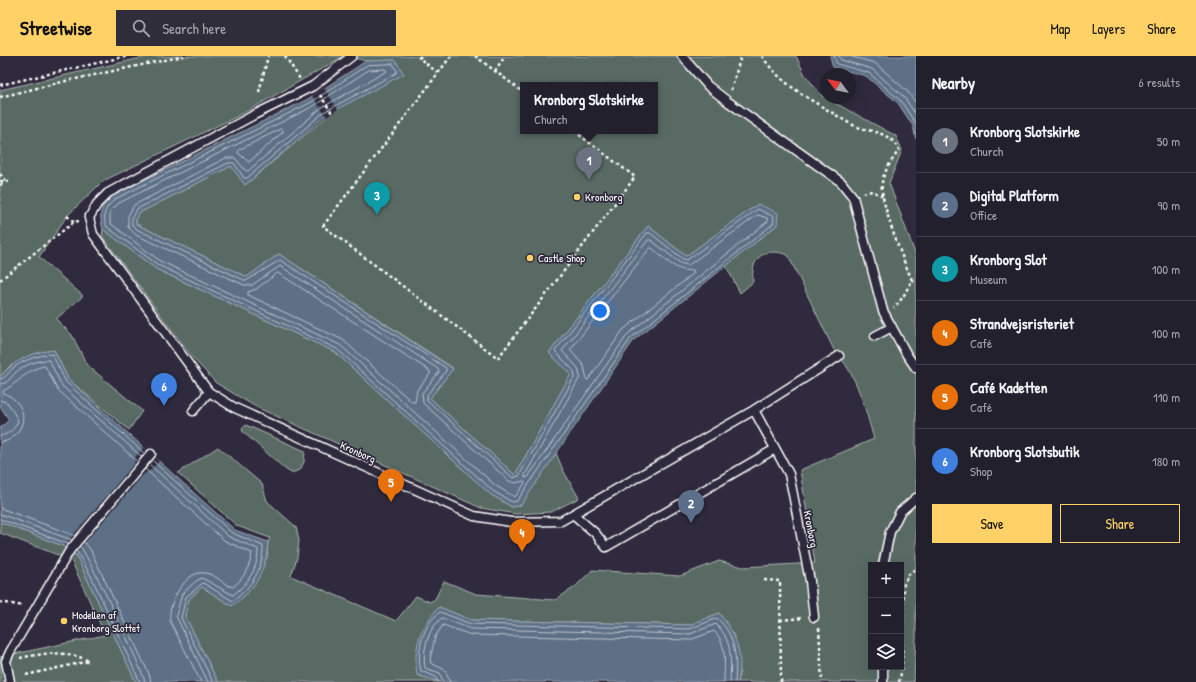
<!DOCTYPE html>
<html lang="en">
<head>
<meta charset="utf-8">
<style>
  body { margin:0; font-family:"Patrick Hand",sans-serif; background:#2f2d3a; color:#f1f3f6 }
  .controls { position:absolute; right:12px; bottom:12px; display:grid; overflow:hidden; border-radius:0px; box-shadow:0 4px 16px #0002 }
  .controls button { width:36px; height:36px; display:grid; place-items:center; padding:0; border:0; border-bottom:1px solid #403e4a; background:#23202e; color:#f1f3f6; font:20px sans-serif }
  .compass { position:absolute; left:820px; top:12px; width:36px; height:36px; border-radius:50%; background:#23202e; box-shadow:0 4px 16px #0002; rotate:302deg }
  .you { position:absolute; left:600px; top:255px; width:14px; height:14px; margin:-10px; border:3px solid #fff; border-radius:50%; background:#1a73e8; box-shadow:0 0 0 6px #1a73e833 }
  .badge { display:grid; place-items:center; width:26px; height:26px; border-radius:50%; background:#ffd166; color:#fff; font-size:13px; font-weight:700 }
  .pin { position:absolute; translate:-50% -33px; filter:drop-shadow(0 1px 2px #0008) }
  .pin::after { content:''; position:absolute; top:21px; width:14px; height:12px; background:inherit; clip-path:polygon(0 0,100% 0,50% 100%) }
  .popup { position:absolute; left:520px; top:26px; width:138px; height:52px; box-sizing:border-box; display:grid; place-content:center; border-radius:0px; background:#23202e; filter:drop-shadow(0 1px 3px #0005); font-size:13px; white-space:nowrap; color:#a3a3aa }
  .popup b { font-size:15px; color:#f1f3f6 }
  .popup::after { content:''; position:absolute; left:50%; top:100%; margin-left:-8px; border:8px solid transparent; border-top-color:#23202e }
  .list { margin:0; padding:0; list-style:none }
  h2 { display:flex; justify-content:space-between; align-items:center; height:52px; margin:0; padding:0 16px; font-size:17px }
  h2 small { font-size:13px; font-weight:400; color:#a3a3aa }
  .list li { display:grid; grid-template-columns:26px 1fr auto; gap:12px; align-items:center; box-sizing:border-box; height:64px; padding:0 16px; border-top:1px solid #403e4a }
  .list b { display:block; font-size:15px; white-space:nowrap }
  .list p { margin:0; font-size:13px; white-space:nowrap; color:#a3a3aa }
  .list em { font-size:13px; font-style:normal; color:#a3a3aa }
  .actions { display:flex; gap:8px; padding:12px 16px }
  .actions a { flex:1; padding:9px 0; border:1px solid #ffd166; border-radius:0px; text-align:center; font-size:14px; color:#ffd166 }
  .actions .main { background:#ffd166; color:#111 }
  .icon { flex:none; width:22px; height:22px; fill:none; stroke:currentColor; stroke-width:2; stroke-linecap:round; stroke-linejoin:round }
  .map { position:relative; flex:none; width:916px; height:626px; overflow:hidden }
  header { display:flex; align-items:center; gap:24px; box-sizing:border-box; height:56px; padding:0 20px; background:#ffd166; color:#111 }
  header strong { font-size:19px }
  nav { display:flex; gap:22px; margin-inline-start:auto; font-size:14px }
  .search { width:280px; height:36px; background:#2f2d3a; display:flex; align-items:center; gap:10px; box-sizing:border-box; padding:0 14px; border-radius:0px; color:#a3a3aa; font-size:15px }
  main { display:flex }
  aside { flex:1; background:#23202e }
  .map>svg:first-child { display:block }
  .green { fill:#596b64; stroke:#acb5b2; fill-rule:evenodd }
  .water { fill:#5d6f86; stroke:#9ea9b6 }
  .pier { fill:#2f2a3d }
  .lines { fill:none; stroke-linecap:round; stroke-linejoin:round }
  .shore { stroke:#bec5cf; stroke-width:1 }
  .service-casing { stroke:#fff; stroke-width:11 }
  .path { stroke:#fff; stroke-width:2.5; stroke-dasharray:3 3; stroke-linecap:butt }
  .service { stroke:#2f2a3d; stroke-width:8 }
  .poi-dot { fill:#ffd166; stroke:#2f2a3d; stroke-width:1.5 }
  .labels { text-anchor:middle; stroke-width:3.5; stroke-linejoin:round; paint-order:stroke }
  .poi-label { font-size:11px; fill:#fff; stroke:#2f2a3d; text-anchor:start }
  .street-label { font-size:11px; fill:#fff; stroke:#2f2a3d }
</style>
</head>
<body>
<header>
<strong>Streetwise</strong>
<div class="search"><svg class="icon" aria-label="search" viewBox="0 0 24 24"><circle cx="10" cy="10" r="6"/><path d="M15 15l6 6"/></svg>Search here</div>
<nav><a>Map</a><a>Layers</a><a>Share</a></nav>
</header>
<main>
<div class="map">
<svg width="916" height="626" viewBox="0 0 916 626">
  <rect width="100%" height="100%" fill="#2f2a3d"/>
  <filter id="ink" filterUnits="userSpaceOnUse"><feTurbulence type="fractalNoise" baseFrequency=".025" numOctaves="2"/><feDisplacementMap in="SourceGraphic" scale="8" xChannelSelector="R" yChannelSelector="G"/><feConvolveMatrix kernelMatrix="1 2 1 2 8 2 1 2 1" color-interpolation-filters="sRGB"/></filter>
  <g filter="url(#ink)">
    <!-- green -->
    <path class="green" d="M150,0H344L244,57L103,125L67,160L39,201L83,240L56,263L72,279L87,309L142,355L129,374L68,323L54,294L10,310L0,321V34Z
      M347,0H796L805,19L822,40L896,80L902,94L889,127L916,200V581L914,626H738L740,617L719,557L690,569L471,564L439,551L417,619L440,626H218L185,560L189,543L202,531L232,550L267,502L268,486L270,482L237,470L178,417L218,391L262,428L267,445L296,471L299,485L297,502L291,520L396,565L416,540L430,546L435,543L444,525L476,538L555,544L575,531L592,514L680,520L719,505L743,511L815,507L800,414L874,383C865,352 857,318 834,294L788,199C764,190 750,202 753,226L740,237L726,210L777,169L758,148L686,200L648,170L549,297L571,318L515,419L430,342L453,312L279,198L247,221L136,168V162L139,157L231,110L245,129L395,4L366,5ZM523,29H655V75H523ZM871,509H901V611H871Z
      M103,173L156,213L335,296L490,438L512,451L521,449L556,397L563,414L579,442L551,456L516,458L481,452L256,351L216,327L191,300L102,180Z
      M246,369L305,395L304,406L300,414L291,417L285,413L243,376L242,373Z
      M0,466L63,490L76,499L136,626H0V601L105,579L71,504L0,477Z"/>
    <!-- water -->
    <path class="water" d="M830,0H916V83L913,70L898,47L866,20L833,11Z
      M395,4L404,18L326,59L245,129L231,110L139,157L136,162V168L247,221L279,198L453,313L430,342L515,419L571,318L549,297L648,170L686,200L758,148L778,157L777,169L634,284L521,449L512,451L490,438L335,296L156,213L103,173C98,157 101,148 114,139L308,43L366,5Z
      M54,294L68,323L235,474L268,486C266,515 256,533 232,550L202,531L189,543L185,560L218,626H136L76,499L63,490L0,466V372L9,364L0,350V321C15,304 31,296 54,294Z
      M439,551L471,564L690,569L719,557C736,577 744,599 738,626H440L417,619C413,591 420,571 439,551Z"/>
    <!-- pier -->
    <path class="pier" d="M324,32L338,53L327,61L312,40Z
      M144,391L159,405L151,414L144,418L75,498L64,490L134,408L136,400Z"/>
    <g class="lines">
      <!-- shore -->
      <path class="shore" d="M834,0L837,8L869,17L901,45L916,68
        M839,0L841,4L872,13L904,41L916,59
        M849,0L875,7L908,36L916,47
        M393,8L397,15L396,17L324,56L247,122H244L234,107H228L137,153L132,161V169L138,174L246,225L280,204L446,312V315L427,339V344L513,422L519,420L575,320L574,315L555,295L647,177H650L683,203L687,204L758,153L774,161L773,168L631,282L517,445L512,446L493,435L337,293L158,209L107,171C101,158 106,150 117,142L310,47L367,9Z
        M369,14L385,13L387,15L321,52L248,115L245,114L235,102H226L134,149L128,160V171L136,179L244,229H252L280,210L438,313L439,316L422,337L423,347L509,425L515,427L524,425L525,427L515,441L496,430L340,289L160,205L110,167V156L119,147L312,51Z
        M281,73L283,74V76L249,106L238,97L239,94Z
        M758,159L767,162L768,165L628,278L528,421L525,422V419L580,321L578,312L562,295L648,184H651L680,207L688,209Z
        M652,192C664,202 676,217 693,214L694,217L623,274L589,323L587,324L584,310L570,294L649,193Z
        M278,217L430,315V318L417,334L415,346H412L343,284L248,239V236L256,233Z
        M0,323C6,322 8,317 12,313C23,304 38,299 52,298L66,326L145,398
        M0,328C8,328 10,322 15,317C24,309 37,304 49,304L62,330L142,401
        M0,344L8,347L18,364C16,372 8,379 0,380
        M0,386C6,386 10,384 14,380C30,365 23,344 3,337V335C18,328 27,312 45,310L58,334L138,406
        M152,404L232,477L263,490C263,513 252,531 233,545L203,527L186,541L181,562L213,626
        M149,408L229,481L258,493C258,512 248,528 233,539L202,522L196,525L182,538L176,560L208,626
        M145,413L225,485L252,497C250,511 243,523 233,531C223,529 216,518 205,517C186,513 167,548 170,565L201,626
        M0,452L76,480
        M0,458L72,484
        M0,463L68,488
        M84,486L90,493L149,618L151,626
        M80,490C87,497 144,616 145,626
        M76,494L91,520L140,626
        M438,626L436,621L421,615C416,595 423,568 440,556L471,568L690,573L717,562C736,579 737,603 735,626
        M443,626L440,617L425,612C422,595 428,572 442,562L471,573L690,578L716,568C733,584 731,606 730,626
        M450,626L445,614L431,607L430,604L435,581L443,569L471,579L690,584L714,575C728,588 724,609 724,626"/>
      <defs>
        <path id="service" d="M682,0L708,30L727,45L841,126L853,141L883,255L907,299L916,312
          M875,280L892,271
          M209,336L235,352L474,460L511,466L561,465L754,354L839,300
          M754,354L789,418L810,525L814,561
          M193,355L209,336L93,178L89,162L97,148L108,137L254,59L313,30L352,0
          M573,458L595,477L606,491L775,393
          M883,509L890,476L900,456L916,442
          M10,626L6,605L10,596L70,494L151,398
          M883,626V611"/>
      </defs>
      <!-- service casing -->
      <use href="#service" class="service-casing"/>
      <!-- path -->
      <path class="path" d="M285,0L300,23
        M421,0L419,2L438,17
        M451,0L323,170L498,302L635,121L574,75
        M475,0L523,36
        M762,0C779,26 804,40 831,56C838,60 846,66 855,70C872,77 890,75 899,94C893,103 883,116 882,127C879,144 904,207 912,224L903,241L894,252
        M495,15L505,0
        M0,29L128,0
        M731,34L741,0
        M259,36L268,0
        M320,39L332,57
        M0,41L66,25L184,0
        M0,118L5,124L0,130
        M0,125L11,126
        M863,137L872,135L883,140
        M67,160L74,166
        M0,224L74,166L79,165
        M912,224L916,227
        M764,524L780,525L781,626
        M0,546L23,550
        M780,564L803,562
        M819,572L822,626
        M20,602C43,597 68,594 89,605L26,619
        M899,626L902,613L904,528C907,521 909,516 916,513"/>
      <!-- service -->
      <use href="#service" class="service"/>
    </g>
  </g>
  <!-- markers -->
  <g class="poi-dot">
    <circle cx="577" cy="141" r="4"/>
    <circle cx="530" cy="202" r="4"/>
    <circle cx="64" cy="565" r="4"/>
  </g>
  <g class="labels">
    <!-- poi labels -->
    <g class="poi-label">
      <text x="585" y="145">Kronborg</text>
      <text x="538" y="206">Castle Shop</text>
      <text x="72" y="563">Modellen af<tspan x="72" dy="13">Kronborg Slottet</tspan></text>
    </g>
    <!-- street labels -->
    <g class="street-label">
      <text transform="translate(358 396) rotate(24)" y="4">Kronborg</text>
      <text transform="translate(811 473) rotate(79)" y="4">Kronborg</text>
    </g>
  </g>
</svg>
<div class="controls">
<button>+</button>
<button>−</button>
<button><svg class="icon" aria-label="layers" viewBox="0 0 24 24"><path d="M12 4l9 5-9 5-9-5zM3 14l9 5 9-5"/></svg></button>
</div>
<svg class="compass" viewBox="-18 -18 36 36"><path d="M0-13l5 13h-10z" fill="#e53935"/><path d="M0 13l5-13h-10z" fill="#a3a3aa"/></svg>
<div class="you"></div>
<div class="pin badge" style="left:589px;top:124px;background:#6b7280">1</div>
<div class="popup"><b>Kronborg Slotskirke</b>Church</div>
<div class="pin badge" style="left:691px;top:467px;background:#5c6f8a">2</div>
<div class="pin badge" style="left:377px;top:159px;background:#0f9aa8">3</div>
<div class="pin badge" style="left:522px;top:496px;background:#e8710a">4</div>
<div class="pin badge" style="left:391px;top:446px;background:#e8710a">5</div>
<div class="pin badge" style="left:164px;top:350px;background:#3f7fe0">6</div>
</div>
<aside>
<h2>Nearby<small>6 results</small></h2>
<ul class="list">
<li><span class="badge" style="background:#6b7280">1</span><div><b>Kronborg Slotskirke</b><p>Church</p></div><em>50 m</em></li>
<li><span class="badge" style="background:#5c6f8a">2</span><div><b>Digital Platform</b><p>Office</p></div><em>90 m</em></li>
<li><span class="badge" style="background:#0f9aa8">3</span><div><b>Kronborg Slot</b><p>Museum</p></div><em>100 m</em></li>
<li><span class="badge" style="background:#e8710a">4</span><div><b>Strandvejsristeriet</b><p>Café</p></div><em>100 m</em></li>
<li><span class="badge" style="background:#e8710a">5</span><div><b>Café Kadetten</b><p>Café</p></div><em>110 m</em></li>
<li><span class="badge" style="background:#3f7fe0">6</span><div><b>Kronborg Slotsbutik</b><p>Shop</p></div><em>180 m</em></li>
</ul>
<div class="actions"><a class="main">Save</a><a>Share</a></div>
</aside>
</main>
</body>
</html>
